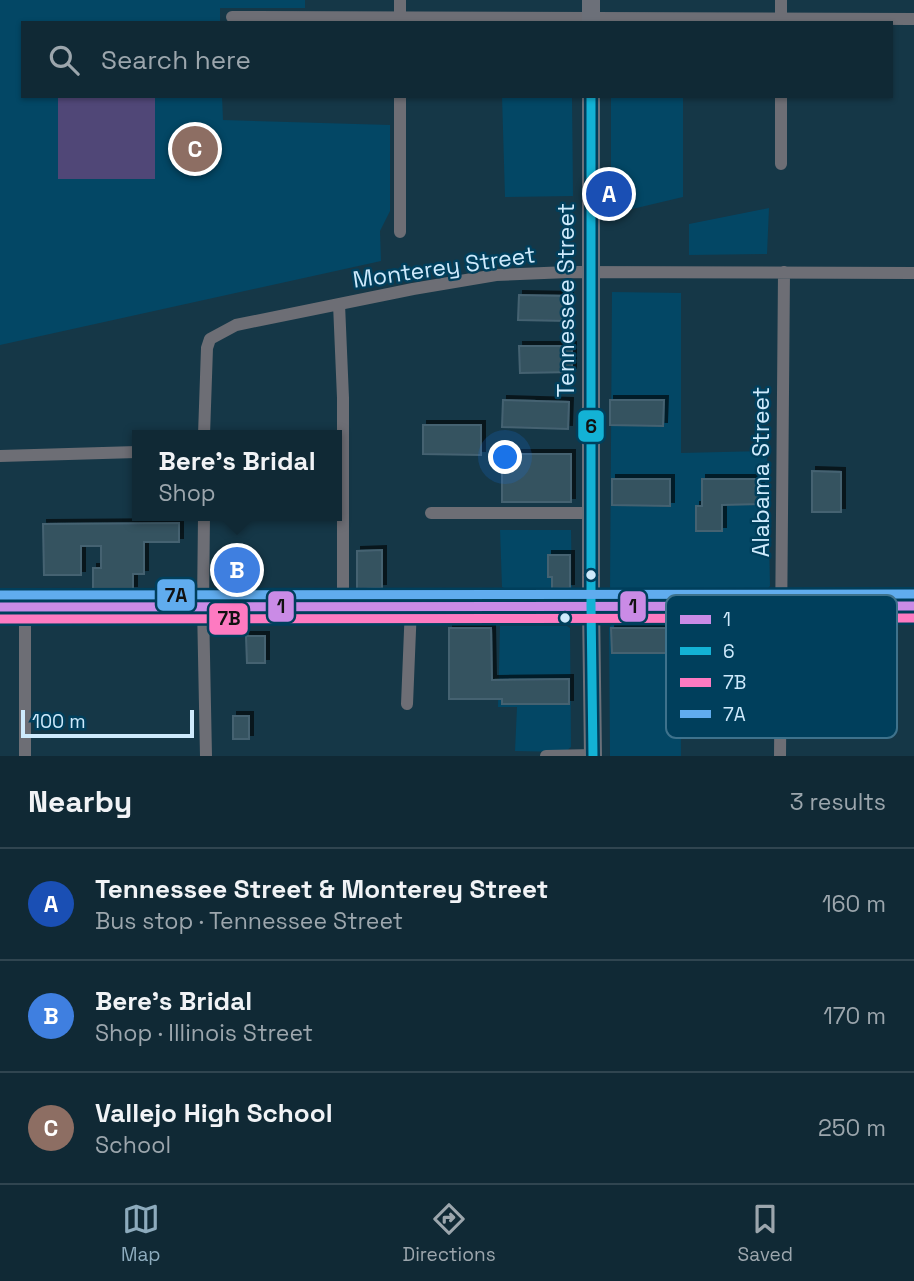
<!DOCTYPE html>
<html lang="en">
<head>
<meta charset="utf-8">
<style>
  body { margin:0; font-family:"Space Grotesk",sans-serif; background:#19313d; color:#f1f3f6 }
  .scale { position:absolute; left:21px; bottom:18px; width:173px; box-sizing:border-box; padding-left:7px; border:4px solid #ceeafc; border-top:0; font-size:19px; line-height:24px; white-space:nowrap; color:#ceeafc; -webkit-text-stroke:5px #003f5c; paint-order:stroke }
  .you { position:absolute; left:506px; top:458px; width:24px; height:24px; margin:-18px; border:5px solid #fff; border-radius:50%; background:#1a73e8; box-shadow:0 0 0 10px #1a73e833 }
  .badge { display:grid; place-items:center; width:46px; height:46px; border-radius:50%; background:#8dabbd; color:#fff; font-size:23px; font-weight:700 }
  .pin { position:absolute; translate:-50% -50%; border:4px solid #fff; box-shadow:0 2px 7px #0006 }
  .popup { position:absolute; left:132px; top:430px; width:210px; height:91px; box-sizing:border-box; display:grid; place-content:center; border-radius:0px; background:#102935; filter:drop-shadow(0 2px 5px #0005); font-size:23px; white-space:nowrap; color:#9ca6ad }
  .popup b { font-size:26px; color:#f1f3f6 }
  .popup::after { content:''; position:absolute; left:50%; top:100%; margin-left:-14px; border:14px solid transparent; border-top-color:#102935 }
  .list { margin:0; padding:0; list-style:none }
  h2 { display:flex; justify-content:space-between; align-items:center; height:91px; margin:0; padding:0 28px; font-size:30px }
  h2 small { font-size:23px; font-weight:400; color:#9ca6ad }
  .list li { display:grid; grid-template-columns:46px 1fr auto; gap:21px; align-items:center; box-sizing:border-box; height:112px; padding:0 28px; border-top:2px solid #304550 }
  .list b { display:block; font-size:26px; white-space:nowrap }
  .list p { margin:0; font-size:23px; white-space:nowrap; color:#9ca6ad }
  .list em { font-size:23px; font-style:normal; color:#9ca6ad }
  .icon { flex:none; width:38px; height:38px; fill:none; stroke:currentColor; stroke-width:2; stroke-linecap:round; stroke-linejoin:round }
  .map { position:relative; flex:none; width:914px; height:756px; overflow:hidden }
  .search { position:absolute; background:#102935; box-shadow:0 2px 5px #0004; left:21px; right:21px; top:21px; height:77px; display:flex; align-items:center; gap:18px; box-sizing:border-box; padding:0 24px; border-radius:0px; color:#9ca6ad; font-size:26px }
  .sheet { height:427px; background:#102935 }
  nav { display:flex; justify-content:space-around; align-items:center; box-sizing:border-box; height:98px; border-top:2px solid #304550; background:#102935; font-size:19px; color:#9ca6ad }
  nav a { display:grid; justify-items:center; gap:4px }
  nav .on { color:#8dabbd }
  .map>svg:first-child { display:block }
  .built { fill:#034765 }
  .green { fill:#504777 }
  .building { fill:#355261; stroke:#456271; stroke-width:2; filter:url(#shadow) }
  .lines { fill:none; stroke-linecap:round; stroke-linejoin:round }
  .street { stroke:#6d6e75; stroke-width:12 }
  .secondary { stroke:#6c7079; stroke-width:18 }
  .bus-1-casing { stroke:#003f5c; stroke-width:14 }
  .bus-2-casing { stroke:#003f5c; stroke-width:14 }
  .bus-3-casing { stroke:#003f5c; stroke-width:14 }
  .bus-4-casing { stroke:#003f5c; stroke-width:14 }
  .bus-1 { stroke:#ca8be6; stroke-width:9 }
  .bus-2 { stroke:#13b2d5; stroke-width:9 }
  .bus-3 { stroke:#fe7ac1; stroke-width:9 }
  .bus-4 { stroke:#60acee; stroke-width:9 }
  .bus-dot { fill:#ceeafc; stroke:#003f5c; stroke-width:2.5 }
  .labels { text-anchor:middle; stroke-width:5; stroke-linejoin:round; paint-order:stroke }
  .street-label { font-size:23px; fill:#ceeafc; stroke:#003f5c }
  .key { fill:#003f5c; stroke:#3e728c; stroke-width:2 }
  .key-label { font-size:19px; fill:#ceeafc }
  .line-badge { stroke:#003f5c; stroke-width:2.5 }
  .pale-badge-label { font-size:19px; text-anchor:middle; font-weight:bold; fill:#111 }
</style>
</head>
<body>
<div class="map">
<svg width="914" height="756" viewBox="0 0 914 756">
  <defs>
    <filter id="shadow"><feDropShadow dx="4" dy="-4" stdDeviation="0" flood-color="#0009"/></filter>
  </defs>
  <rect width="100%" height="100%" fill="#153747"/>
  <!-- built -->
  <path class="built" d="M0,0H305V8H220V23H23V96H222L223,120L390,125V211L380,231L381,261L0,345Z
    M502,96H572L573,196L505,197Z
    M611,96H683V197L611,214Z
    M769,208L767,254L689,255V224Z
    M612,292L681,293V453L767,451L770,586L767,589L610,593Z
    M500,530H571L572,590H509L502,587Z
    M615,624L680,625L681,756H610L609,628L611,625Z
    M500,626H567L570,628L571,747L565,752L515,751L517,707H498Z"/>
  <!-- green -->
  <path class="green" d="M58,96H155V179H58Z"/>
  <!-- building -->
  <path class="building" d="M519,295L569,296L568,321L518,320Z
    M519,346H572V372L520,373Z
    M503,400L569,402L568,429L502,427Z
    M610,400H664L663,426L610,425Z
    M423,425H481V455L423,454Z
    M502,454H571V502H502Z
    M812,471L841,472V512H812Z
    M612,479H670V506L612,505Z
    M702,479H760V504L722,505V531H696V506H702Z
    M179,523V542H144V574H133V590H93V568H101V546H81V575H44L43,524Z
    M382,550V588L357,589V551Z
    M548,555H570V588L552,589V577H548Z
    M449,628H491L492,680L569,679V704H502V699H449Z
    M611,628H669V653H612Z
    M246,636H265V663H247Z
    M233,716H249V739H233Z"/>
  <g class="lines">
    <!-- street -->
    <path class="street" d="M781,0V23
      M232,17L914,19
      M400,23V0
      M781,96V164
      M400,232V96
      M339,304L343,398V606
      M204,435L207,348L210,339L236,325L413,289L496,275L568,272L914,273
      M0,456L137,452
      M431,513H591
      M204,516L203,606L206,756
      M25,607V756
      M407,704L411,606
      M546,756L593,755
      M780,756L784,272"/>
    <!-- secondary -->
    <path class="secondary" d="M591,23V0
      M591,96V606L593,756
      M0,607L914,606"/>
    <defs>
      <path id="bus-1" d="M0,607L914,606"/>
      <path id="bus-2" d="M591,96V606L593,756"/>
      <path id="bus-3" d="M0,619L914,618"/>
      <path id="bus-4" d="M0,595L914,594"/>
    </defs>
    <!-- bus-1 casing -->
    <use href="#bus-1" class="bus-1-casing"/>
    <!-- bus-2 casing -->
    <use href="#bus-2" class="bus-2-casing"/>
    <!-- bus-3 casing -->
    <use href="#bus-3" class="bus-3-casing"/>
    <!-- bus-4 casing -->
    <use href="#bus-4" class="bus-4-casing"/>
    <!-- bus-1 -->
    <use href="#bus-1" class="bus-1"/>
    <!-- bus-2 -->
    <use href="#bus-2" class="bus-2"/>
    <!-- bus-3 -->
    <use href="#bus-3" class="bus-3"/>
    <!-- bus-4 -->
    <use href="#bus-4" class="bus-4"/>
  </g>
  <!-- markers -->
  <g class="bus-dot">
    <circle cx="591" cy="575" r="6"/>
    <circle cx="565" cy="618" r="6"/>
  </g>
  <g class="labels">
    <!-- street labels -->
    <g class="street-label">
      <text transform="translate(444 267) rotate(-8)" y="8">Monterey Street</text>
      <text transform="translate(566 300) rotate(-90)" y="8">Tennessee Street</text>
      <text transform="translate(761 472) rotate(-90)" y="8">Alabama Street</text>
    </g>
  </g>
  <!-- legend -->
  <rect x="666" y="595" width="231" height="143" rx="10" class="key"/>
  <rect x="680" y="615" width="31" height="9" fill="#ca8be6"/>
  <rect x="680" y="647" width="31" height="8" fill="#13b2d5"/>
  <rect x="680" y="678" width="31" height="9" fill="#fe7ac1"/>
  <rect x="680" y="710" width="31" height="8" fill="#60acee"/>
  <g class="key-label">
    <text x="723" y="626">1</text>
    <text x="723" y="658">6</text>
    <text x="723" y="689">7B</text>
    <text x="723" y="721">7A</text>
  </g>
  <g class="line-badge">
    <rect x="577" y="409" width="28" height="34" rx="7" fill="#13b2d5"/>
    <rect x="156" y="578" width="40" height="34" rx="7" fill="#60acee"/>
    <rect x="619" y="590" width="28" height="33" rx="7" fill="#ca8be6"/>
    <rect x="267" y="590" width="28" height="33" rx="7" fill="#ca8be6"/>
    <rect x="208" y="602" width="41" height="34" rx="7" fill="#fe7ac1"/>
  </g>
  <g class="pale-badge-label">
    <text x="591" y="433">6</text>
    <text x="176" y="602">7A</text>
    <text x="633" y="613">1</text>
    <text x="281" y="613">1</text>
    <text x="229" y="625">7B</text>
  </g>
</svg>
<div class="scale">100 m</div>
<div class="you"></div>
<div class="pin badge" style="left:609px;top:194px;background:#1a4fb4">A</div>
<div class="pin badge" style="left:237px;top:570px;background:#3f7fe0">B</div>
<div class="popup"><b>Bere's Bridal</b>Shop</div>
<div class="pin badge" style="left:195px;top:149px;background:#8d6e63">C</div>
<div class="search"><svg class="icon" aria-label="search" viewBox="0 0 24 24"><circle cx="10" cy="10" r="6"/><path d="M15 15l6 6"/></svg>Search here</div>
</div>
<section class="sheet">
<h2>Nearby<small>3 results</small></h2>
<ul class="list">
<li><span class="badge" style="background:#1a4fb4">A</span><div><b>Tennessee Street &amp; Monterey Street</b><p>Bus stop · Tennessee Street</p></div><em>160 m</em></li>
<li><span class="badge" style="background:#3f7fe0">B</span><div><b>Bere's Bridal</b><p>Shop · Illinois Street</p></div><em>170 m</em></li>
<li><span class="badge" style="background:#8d6e63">C</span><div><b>Vallejo High School</b><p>School</p></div><em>250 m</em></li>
</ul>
</section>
<nav>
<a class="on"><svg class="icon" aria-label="map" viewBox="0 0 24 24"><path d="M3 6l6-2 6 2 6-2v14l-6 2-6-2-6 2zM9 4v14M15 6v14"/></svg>Map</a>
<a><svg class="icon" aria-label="directions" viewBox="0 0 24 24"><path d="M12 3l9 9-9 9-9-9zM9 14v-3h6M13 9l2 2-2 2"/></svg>Directions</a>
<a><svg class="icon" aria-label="saved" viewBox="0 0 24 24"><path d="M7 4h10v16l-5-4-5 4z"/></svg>Saved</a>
</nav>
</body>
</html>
